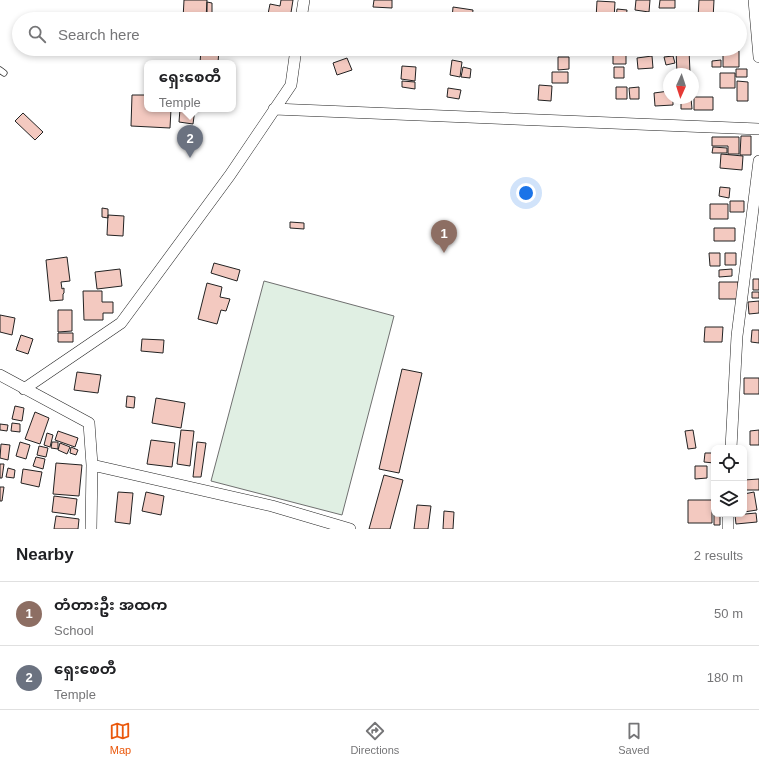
<!DOCTYPE html>
<html lang="en">
<head>
<meta charset="utf-8">
<style>
  body { margin:0; font-family:Helvetica,"Noto Sans Myanmar",sans-serif; background:#f6f6f6; color:#202124 }
  .controls { position:absolute; right:12px; bottom:12px; display:grid; overflow:hidden; border-radius:8px; box-shadow:0 2px 6px #0003 }
  .controls button { width:36px; height:36px; display:grid; place-items:center; padding:0; border:0; border-bottom:1px solid #e0e0e0; background:#fff; color:#202124; font:20px sans-serif }
  .compass { position:absolute; left:663px; top:68px; width:36px; height:36px; border-radius:50%; background:#fff; box-shadow:0 2px 6px #0003; rotate:183deg }
  .you { position:absolute; left:526px; top:193px; width:14px; height:14px; margin:-10px; border:3px solid #fff; border-radius:50%; background:#1a73e8; box-shadow:0 0 0 6px #1a73e833 }
  .badge { display:grid; place-items:center; width:26px; height:26px; border-radius:50%; background:#ea580c; color:#fff; font-size:13px; font-weight:700 }
  .pin { position:absolute; translate:-50% -33px; filter:drop-shadow(0 1px 2px #0008) }
  .pin::after { content:''; position:absolute; top:21px; width:14px; height:12px; background:inherit; clip-path:polygon(0 0,100% 0,50% 100%) }
  .popup { position:absolute; left:144px; top:60px; width:92px; height:52px; box-sizing:border-box; display:grid; place-content:center; border-radius:8px; background:#fff; filter:drop-shadow(0 1px 3px #0005); font-size:13px; white-space:nowrap; color:#757577 }
  .popup b { font-size:15px; color:#202124 }
  .popup::after { content:''; position:absolute; left:50%; top:100%; margin-left:-8px; border:8px solid transparent; border-top-color:#fff }
  .list { margin:0; padding:0; list-style:none }
  h2 { display:flex; justify-content:space-between; align-items:center; height:52px; margin:0; padding:0 16px; font-size:17px }
  h2 small { font-size:13px; font-weight:400; color:#757577 }
  .list li { display:grid; grid-template-columns:26px 1fr auto; gap:12px; align-items:center; box-sizing:border-box; height:64px; padding:0 16px; border-top:1px solid #e0e0e0 }
  .list b { display:block; font-size:15px; white-space:nowrap }
  .list p { margin:0; font-size:13px; white-space:nowrap; color:#757577 }
  .list em { font-size:13px; font-style:normal; color:#757577 }
  .icon { flex:none; width:22px; height:22px; fill:none; stroke:currentColor; stroke-width:2; stroke-linecap:round; stroke-linejoin:round }
  .map { position:relative; flex:none; width:759px; height:529px; overflow:hidden }
  .search { position:absolute; background:#fff; box-shadow:0 2px 6px #0003; left:12px; right:12px; top:12px; height:44px; display:flex; align-items:center; gap:10px; box-sizing:border-box; padding:0 14px; border-radius:22px; color:#757577; font-size:15px }
  .sheet { height:180px; background:#fff }
  nav { display:flex; justify-content:space-around; align-items:center; box-sizing:border-box; height:56px; border-top:1px solid #e0e0e0; background:#fff; font-size:11px; color:#757577 }
  nav a { display:grid; justify-items:center; gap:2px }
  nav .on { color:#ea580c }
  .map>svg:first-child { display:block }
  .green { fill:#e0efe3; stroke:#6f6f6f }
  .building { fill:#f3c9c0; stroke:#222 }
  .lines { fill:none; stroke-linecap:round; stroke-linejoin:round }
  .service-casing { stroke:#222; stroke-width:7 }
  .minor-casing { stroke:#222; stroke-width:12 }
  .service { stroke:#fff; stroke-width:5.5 }
  .minor { stroke:#fff; stroke-width:11 }
</style>
</head>
<body>
<div class="map">
<svg width="759" height="529" viewBox="0 0 759 529">
  <rect width="100%" height="100%" fill="#fff"/>
  <!-- green -->
  <path class="green" d="M264,281L394,316L342,515L211,481Z"/>
  <!-- building -->
  <path class="building" d="M184,0H207L206,19H183Z
    M281,0H293L290,19H267L270,4L280,6Z
    M374,0H392V8L373,7Z
    M636,0H650L649,12L635,10Z
    M660,0H675V8H659Z
    M699,0H714L713,19L698,18Z
    M597,1L615,2L614,19H596Z
    M207,2L212,3V16H207Z
    M453,7L473,10L472,19H452Z
    M617,9L627,10L626,19H616Z
    M201,49H219L218,63H200Z
    M676,49H689L690,73L677,74Z
    M723,51H739V67H723Z
    M613,52H626V64H613Z
    M652,56L653,68L638,69L637,58Z
    M673,56L675,63L666,65L664,57Z
    M558,57H569V69L558,70Z
    M347,58L352,70L337,75L333,63Z
    M452,60L462,62L460,77L450,75Z
    M721,60V67H712V61Z
    M402,66L416,67L415,81L401,79Z
    M463,67L471,69L470,78L461,77Z
    M614,67H624V78H614Z
    M736,69H747V77H736Z
    M552,72H568V83H552Z
    M720,73H735V88H720Z
    M402,81L415,82V89L402,87Z
    M737,81L748,82V101H737Z
    M539,85L552,86L551,101L538,100Z
    M616,87H627V99H616Z
    M639,87V99H630L629,88Z
    M448,88L461,90L459,99L447,97Z
    M669,91V98H673V105L655,106L654,93Z
    M132,95H147V109H171L170,128L131,126Z
    M694,97H713V110H694Z
    M681,98H691L692,109H681Z
    M180,109H195L193,124L179,122Z
    M23,113L43,132L35,140L15,121Z
    M741,136H751V155H740Z
    M712,137H739V154H728V146H712Z
    M713,147L727,148V153H712Z
    M721,154L743,156L742,170L720,168Z
    M720,187L730,188L729,198L719,196Z
    M730,201H744V212H730Z
    M710,204H728V219H710Z
    M102,208L108,209V218L102,217Z
    M108,215L124,216L123,236L107,235Z
    M290,222L304,223V229L290,228Z
    M714,228H735V241H714Z
    M709,253H720V266H710Z
    M725,253H736V265H725Z
    M67,257L70,281L61,282L62,289L64,288V293L63,294V300L50,301L46,260Z
    M214,263L240,270L237,281L211,273Z
    M120,269L122,286L97,289L95,272Z
    M732,269V276L719,277V270Z
    M753,279H759V290H753Z
    M719,282H738V299H719Z
    M207,283L222,287L220,297L230,299L226,311L221,310L217,324L198,319Z
    M83,291H102V302H113V313H103V320H84Z
    M752,292H759V298H752Z
    M759,301V313L749,314L748,302Z
    M58,310H72V331L58,332Z
    M0,315L15,318L12,335L0,332Z
    M705,327H723L722,342H704Z
    M752,330H759V343L751,342Z
    M58,333H73V342H58Z
    M21,335L33,339L28,354L16,350Z
    M142,339L164,340L163,353L141,351Z
    M402,369L422,373L399,473L379,469Z
    M77,372L101,375L98,393L74,390Z
    M744,378H759V394H744Z
    M127,396L135,397L134,408L126,407Z
    M156,398L185,403L181,428L152,423Z
    M15,406L24,408L22,421L12,419Z
    M35,412L49,418L40,444L25,439Z
    M12,423L20,424V432L11,431Z
    M0,424L8,425L7,431L0,430Z
    M181,430L194,431L190,466L177,464Z
    M693,430L696,448L688,449L685,431Z
    M759,430V445H750V431Z
    M58,431L78,438L75,447L55,440Z
    M47,433L53,435L50,447L44,445Z
    M151,440L175,443L172,467L147,464Z
    M20,442L30,445L26,459L16,456Z
    M52,442H58V449L51,448Z
    M197,442L206,443L201,477H193Z
    M60,443L70,447L67,454L58,450Z
    M1,444L10,445L8,460L0,458Z
    M39,446L48,448L46,457L37,455Z
    M71,447L78,450L76,455L70,453Z
    M705,453H714V463L704,462Z
    M36,457L45,459L43,469L33,466Z
    M56,463L82,465L79,496L53,494Z
    M0,464H4L2,478H0Z
    M695,466H707V478L695,479Z
    M8,468L15,470L14,478L6,477Z
    M23,469L42,472L39,487L21,483Z
    M384,475L403,480L390,529H369Z
    M759,479V490H744V480Z
    M0,487H4L2,501H0Z
    M118,492L133,493L130,524L115,522Z
    M146,492L164,496L161,515L142,511Z
    M754,492L757,510L744,512V494Z
    M54,496L77,499L75,515L52,512Z
    M688,500H712V523H688Z
    M417,505L431,506L428,529H414Z
    M444,511L454,512L453,529H443Z
    M756,513L757,522L736,524L735,515Z
    M714,514H720V525H714Z
    M56,516L79,519L78,529H54Z"/>
  <g class="lines">
    <defs>
      <path id="service" d="M0,70L4,73"/>
      <path id="minor" d="M754,0L759,57
        M301,19L304,0
        M274,109L759,129
        M0,375L89,423L92,465L91,529
        M24,389L121,323L230,175L291,85L296,49
        M731,448L737,336L759,161
        M92,465L272,506L350,529
        M728,514V529"/>
    </defs>
    <!-- service casing -->
    <use href="#service" class="service-casing"/>
    <!-- minor casing -->
    <use href="#minor" class="minor-casing"/>
    <!-- service -->
    <use href="#service" class="service"/>
    <!-- minor -->
    <use href="#minor" class="minor"/>
  </g>
</svg>
<div class="controls">
<button><svg class="icon" aria-label="locate" viewBox="0 0 24 24"><circle cx="12" cy="12" r="6"/><path d="M12 2v4M12 18v4M2 12h4M18 12h4"/></svg></button>
<button><svg class="icon" aria-label="layers" viewBox="0 0 24 24"><path d="M12 4l9 5-9 5-9-5zM3 14l9 5 9-5"/></svg></button>
</div>
<svg class="compass" viewBox="-18 -18 36 36"><path d="M0-13l5 13h-10z" fill="#e53935"/><path d="M0 13l5-13h-10z" fill="#757577"/></svg>
<div class="you"></div>
<div class="pin badge" style="left:444px;top:253px;background:#8d6e63">1</div>
<div class="pin badge" style="left:190px;top:158px;background:#6b7280">2</div>
<div class="popup"><b>ရှေးစေတီ</b>Temple</div>
<div class="search"><svg class="icon" aria-label="search" viewBox="0 0 24 24"><circle cx="10" cy="10" r="6"/><path d="M15 15l6 6"/></svg>Search here</div>
</div>
<section class="sheet">
<h2>Nearby<small>2 results</small></h2>
<ul class="list">
<li><span class="badge" style="background:#8d6e63">1</span><div><b>တံတားဦး အထက</b><p>School</p></div><em>50 m</em></li>
<li><span class="badge" style="background:#6b7280">2</span><div><b>ရှေးစေတီ</b><p>Temple</p></div><em>180 m</em></li>
</ul>
</section>
<nav>
<a class="on"><svg class="icon" aria-label="map" viewBox="0 0 24 24"><path d="M3 6l6-2 6 2 6-2v14l-6 2-6-2-6 2zM9 4v14M15 6v14"/></svg>Map</a>
<a><svg class="icon" aria-label="directions" viewBox="0 0 24 24"><path d="M12 3l9 9-9 9-9-9zM9 14v-3h6M13 9l2 2-2 2"/></svg>Directions</a>
<a><svg class="icon" aria-label="saved" viewBox="0 0 24 24"><path d="M7 4h10v16l-5-4-5 4z"/></svg>Saved</a>
</nav>
</body>
</html>
